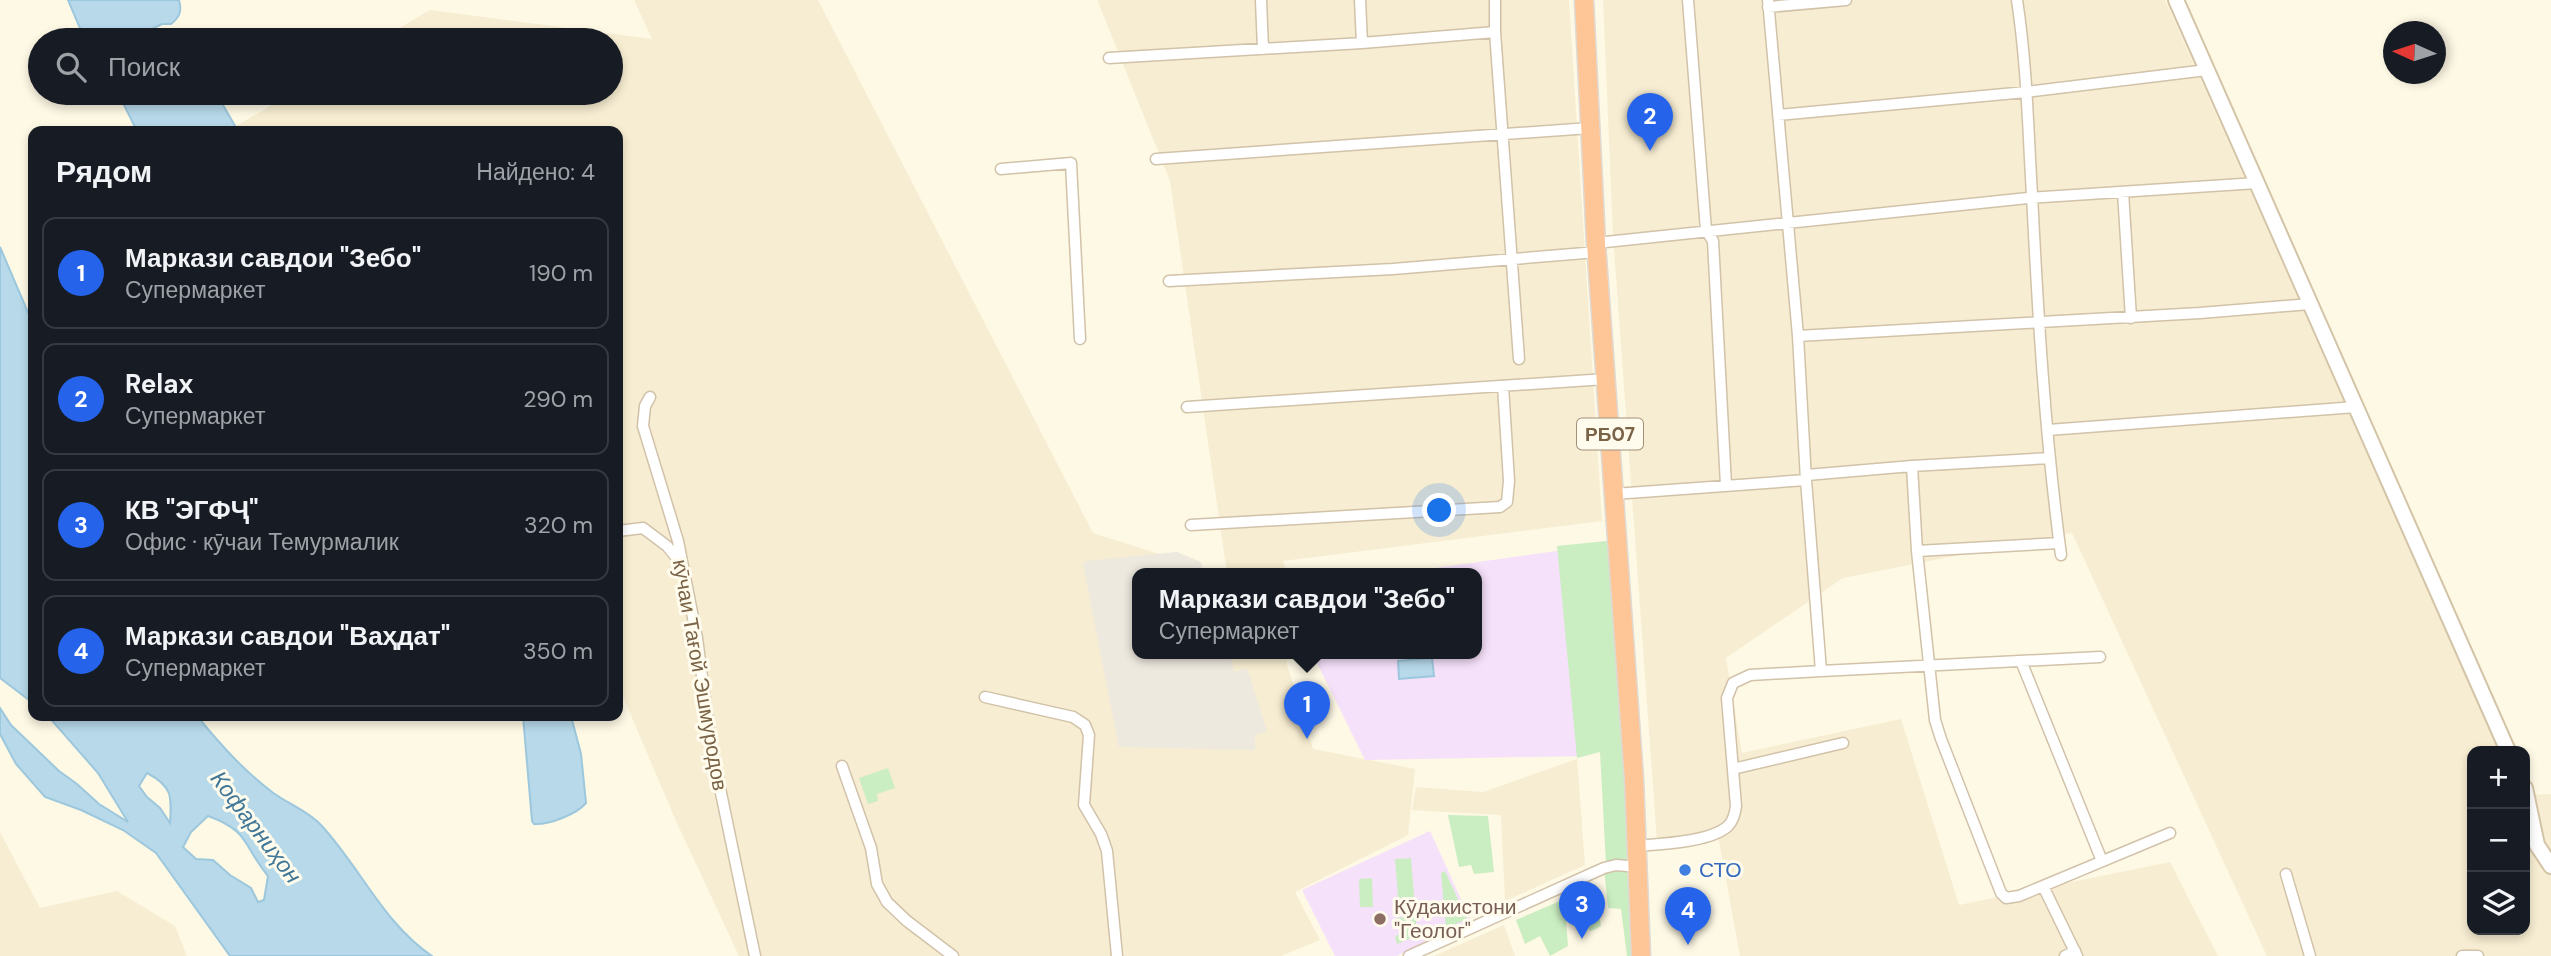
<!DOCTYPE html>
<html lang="ru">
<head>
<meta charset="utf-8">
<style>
  body { margin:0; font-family:"DM Sans",sans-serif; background:#242831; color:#f1f3f6 }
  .controls { position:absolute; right:21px; bottom:21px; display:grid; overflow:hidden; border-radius:14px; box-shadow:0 4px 10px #0003 }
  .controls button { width:63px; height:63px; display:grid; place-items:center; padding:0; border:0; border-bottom:2px solid #363941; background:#171b24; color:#f1f3f6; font:35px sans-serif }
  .compass { position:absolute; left:2383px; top:21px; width:63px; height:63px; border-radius:50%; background:#171b24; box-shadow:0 4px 10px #0003; rotate:273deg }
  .you { position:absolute; left:1440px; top:511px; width:24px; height:24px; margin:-18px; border:5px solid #fff; border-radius:50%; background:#1a73e8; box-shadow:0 0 0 10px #1a73e833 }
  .badge { display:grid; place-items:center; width:46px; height:46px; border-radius:50%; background:#2563eb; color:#fff; font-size:23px; font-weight:700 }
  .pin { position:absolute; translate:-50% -58px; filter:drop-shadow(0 2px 4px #0008) }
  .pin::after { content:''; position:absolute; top:37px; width:24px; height:21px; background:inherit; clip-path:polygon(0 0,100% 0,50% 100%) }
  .popup { position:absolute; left:1132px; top:568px; width:350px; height:91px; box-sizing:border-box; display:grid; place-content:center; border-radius:14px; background:#171b24; filter:drop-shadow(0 2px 5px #0005); font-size:23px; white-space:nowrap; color:#9ea1a6 }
  .popup b { font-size:26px; color:#f1f3f6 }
  .popup::after { content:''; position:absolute; left:50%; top:100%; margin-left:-14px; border:14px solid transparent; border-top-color:#171b24 }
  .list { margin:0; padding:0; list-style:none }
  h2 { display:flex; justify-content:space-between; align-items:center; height:91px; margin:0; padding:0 28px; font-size:30px }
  h2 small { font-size:23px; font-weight:400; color:#9ea1a6 }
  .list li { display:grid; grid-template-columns:46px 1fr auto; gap:21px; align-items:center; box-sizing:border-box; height:112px; margin:0 14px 14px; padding:0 14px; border:2px solid #363941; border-radius:14px }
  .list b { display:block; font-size:26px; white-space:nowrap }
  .list p { margin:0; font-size:23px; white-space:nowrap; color:#9ea1a6 }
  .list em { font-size:23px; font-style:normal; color:#9ea1a6 }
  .icon { flex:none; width:38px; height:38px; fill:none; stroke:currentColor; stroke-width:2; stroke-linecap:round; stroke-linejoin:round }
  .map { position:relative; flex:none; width:2551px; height:956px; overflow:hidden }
  .search { position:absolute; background:#171b24; box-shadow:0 4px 10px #0003; left:28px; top:28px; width:595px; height:77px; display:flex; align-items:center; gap:18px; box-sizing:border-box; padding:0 24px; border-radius:38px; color:#9ea1a6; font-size:26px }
  .panel { position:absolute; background:#171b24; box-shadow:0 4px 10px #0003; left:28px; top:126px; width:595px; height:595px; border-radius:14px }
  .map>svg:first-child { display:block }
  .residential { fill:#f7edd2 }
  .industrial { fill:#eee9df }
  .education { fill:#f6e1fb }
  .green { fill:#cbedc2 }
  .water { fill:#b7d9ea; stroke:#9cc7dd; stroke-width:2; fill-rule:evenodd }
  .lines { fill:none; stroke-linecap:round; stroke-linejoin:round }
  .street-casing { stroke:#d1c2a9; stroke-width:13 }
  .secondary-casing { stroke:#d4c4a7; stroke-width:18 }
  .highway-casing { stroke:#dfdad3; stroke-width:21 }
  .street { stroke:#fff; stroke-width:10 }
  .secondary { stroke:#fff; stroke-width:14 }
  .highway { stroke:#fec596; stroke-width:18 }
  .shop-dot { fill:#3f7fe0; stroke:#fffbed; stroke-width:2.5 }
  .education-dot { fill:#8d6e63; stroke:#fffbed; stroke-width:2.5 }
  .labels { text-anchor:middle; stroke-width:6; stroke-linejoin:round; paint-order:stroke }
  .shield { fill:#fffbed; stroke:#a29179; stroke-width:2 }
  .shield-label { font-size:19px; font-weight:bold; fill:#7a6347 }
  .street-label { font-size:21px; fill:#7a6347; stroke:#fffbed }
  .shop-label { font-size:21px; fill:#366cbe; stroke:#fffbed; text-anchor:start }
  .education-label { font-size:21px; fill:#785e54; stroke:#fffbed; text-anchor:start }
  .water-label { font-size:23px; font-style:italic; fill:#427897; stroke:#fffbed }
</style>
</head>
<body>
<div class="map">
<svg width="2551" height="956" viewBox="0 0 2551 956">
  <rect width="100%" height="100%" fill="#fef9e5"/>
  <!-- residential -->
  <path class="residential" d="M634,0H818L1093,533L1219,573H1137V653H1287V665L1313,749L1415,769L1408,835L1295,892L1320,940L1281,956H739L676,821L618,685V131H240L236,126L292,93H611V40H379L430,10L652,39Z
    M1099,0H1569L1602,521L1283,561L1287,573H1227L1170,181L1098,2Z
    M1603,0H2165L2500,751H2472V930H2525V795L2551,794V956H2267L2072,533L1843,578L1726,658L1742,753L1901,719L1959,905L2170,862L2218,956H1740L1717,830L1657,841L1613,235Z
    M1577,759L1585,865L1505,901L1501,815L1412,810L1416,787L1483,792Z
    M0,832L40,908L117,891L175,926L187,956H0Z
    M1504,925L1515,956H1434Z"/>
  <!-- industrial -->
  <path class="industrial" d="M1177,552L1201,562L1203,573H1137V653H1230L1234,672L1247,668L1267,731L1255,735V750L1119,747L1083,564L1086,561Z"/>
  <!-- education -->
  <path class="education" d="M1571,549L1587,756L1365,760L1312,653H1477V573H1400Z
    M1430,831L1471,921L1397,956H1335L1302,890Z"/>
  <!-- green -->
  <path class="green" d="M1616,540L1635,864H1606L1600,752L1577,758L1557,546Z
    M888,768L895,788L877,794L878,801L868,804L859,778Z
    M1448,815L1488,816L1494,872L1474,874L1471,865L1459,867Z
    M1411,858L1415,908L1399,909L1395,859Z
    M1638,867L1641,956H1627L1621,909L1608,908L1604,868Z
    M1445,871L1467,919L1446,928L1441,873Z
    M1372,878L1373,907H1360L1359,879Z
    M1595,884L1601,926L1594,930L1589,931L1585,888Z
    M1583,891L1585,907L1565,910L1568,946L1550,956L1540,936L1525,944L1516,920Z
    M1416,916V936L1397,944L1395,936L1402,933L1396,918Z"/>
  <!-- water -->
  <path class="water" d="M68,0H179C182,11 180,17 171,24H162L130,40H85Z
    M118,93H216L238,131H137Z
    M0,247L33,324V703L0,678Z
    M1432,658L1434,676L1399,679L1398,661Z
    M0,708L11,725L59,771L77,784L99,804L128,822L98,773L48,716H197C220,744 243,770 272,792C288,804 308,811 321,825C360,867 384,924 432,956H230L156,853L123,830L81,810L45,797L16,764L0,734ZM147,773C172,786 172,796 170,823L160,808L147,797L139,786ZM208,816C250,831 243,846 268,876L264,900L258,902L251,888L230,875L213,860L196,859L183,847L191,832Z
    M523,716H571L581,754L586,803C577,814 549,825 534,824L532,821Z"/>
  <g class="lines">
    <defs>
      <path id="street" d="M1261,0L1263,49
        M1360,0L1362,43
        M1495,0V32L1519,359
        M1688,0L1706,230L1713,241L1726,485
        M2017,0C2027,65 2028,130 2032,195C2038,315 2045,436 2061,555
        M1768,7L1846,0
        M1109,58L1362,43L1495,32
        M1778,115L2026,92L2207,70
        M1156,159L1590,128
        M1001,169L1071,163L1080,339
        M2123,192L2131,318
        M1596,243L2028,198L2257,183
        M1169,281L1393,269L1597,252
        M1798,336L2200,313L2310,304
        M650,397L645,406L643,426L678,541L697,638L711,745L755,956
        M1187,407L1606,379
        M2048,430L2356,407
        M1912,466L2050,458
        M1807,475L1912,466L1917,551L1935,720L1941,739L2001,893L2006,898L2019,896L2170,833
        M1614,494L1806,480
        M1191,525L1500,507L1507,502L1509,481L1503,386
        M618,531L643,528L667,546L680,562
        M1917,551L2059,543
        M2021,661L2102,861
        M1821,671L2100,657
        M985,697L1073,717L1085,725L1089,735L1084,805L1101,834L1107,851L1117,956
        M842,766L871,848L877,884L887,902L907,921L953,956
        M1733,769L1843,743
        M1637,846C1660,844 1711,842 1728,826C1733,821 1735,814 1736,806L1727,698L1733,683L1750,675L1821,671L1806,480L1798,336L1768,0
        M2286,874L2310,956
        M2043,886L2077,956
        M1409,956L1604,868L1616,865L1638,867
        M2065,956L2075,951
        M2462,956H2478"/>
      <path id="secondary" d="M2176,0L2508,751
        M2525,788L2537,845L2551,866"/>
      <path id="highway" d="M1584,0L1596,243L1634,779L1641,956"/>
    </defs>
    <!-- street casing -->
    <use href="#street" class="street-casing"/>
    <!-- secondary casing -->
    <use href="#secondary" class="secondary-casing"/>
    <!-- highway casing -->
    <use href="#highway" class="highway-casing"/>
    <!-- street -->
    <use href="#street" class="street"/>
    <!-- secondary -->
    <use href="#secondary" class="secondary"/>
    <!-- highway -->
    <use href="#highway" class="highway"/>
  </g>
  <!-- markers -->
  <circle class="shop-dot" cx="1685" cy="870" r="7"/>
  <circle class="education-dot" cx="1380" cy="919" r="7"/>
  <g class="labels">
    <!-- shield labels -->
    <rect class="shield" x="1577" y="418.5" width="66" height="31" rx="5"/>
    <g class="shield-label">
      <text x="1610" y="441">РБ07</text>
    </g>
    <!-- street labels -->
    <g class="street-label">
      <text transform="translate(700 675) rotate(80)" y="7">кӯчаи Тағой Эшмуродов</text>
    </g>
    <!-- shop labels -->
    <g class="shop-label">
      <text x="1699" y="877">СТО</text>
    </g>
    <!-- education labels -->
    <g class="education-label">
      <text x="1394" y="914">Кӯдакистони<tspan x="1394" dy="24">"Геолог"</tspan></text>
    </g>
    <!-- water labels -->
    <g class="water-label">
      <text transform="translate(256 827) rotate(53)" y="8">Кофарниҳон</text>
    </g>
  </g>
</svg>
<div class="controls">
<button>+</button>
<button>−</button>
<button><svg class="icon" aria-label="layers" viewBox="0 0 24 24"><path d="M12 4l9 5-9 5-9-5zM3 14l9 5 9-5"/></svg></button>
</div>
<svg class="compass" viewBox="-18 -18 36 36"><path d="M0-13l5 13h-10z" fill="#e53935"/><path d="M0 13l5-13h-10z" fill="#9ea1a6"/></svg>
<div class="you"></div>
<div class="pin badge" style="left:1307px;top:739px">1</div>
<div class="popup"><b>Маркази савдои &quot;Зебо&quot;</b>Супермаркет</div>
<div class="pin badge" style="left:1650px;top:151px">2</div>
<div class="pin badge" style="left:1582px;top:939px">3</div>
<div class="pin badge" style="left:1688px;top:945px">4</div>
<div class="search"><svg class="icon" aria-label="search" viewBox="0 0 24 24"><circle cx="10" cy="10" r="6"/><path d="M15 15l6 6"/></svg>Поиск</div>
<section class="panel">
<h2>Рядом<small>Найдено: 4</small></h2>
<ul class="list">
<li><span class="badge">1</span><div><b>Маркази савдои &quot;Зебо&quot;</b><p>Супермаркет</p></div><em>190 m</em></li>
<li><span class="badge">2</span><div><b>Relax</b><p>Супермаркет</p></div><em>290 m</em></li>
<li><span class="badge">3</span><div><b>КВ &quot;ЭГФҶ&quot;</b><p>Офис · кӯчаи Темурмалик</p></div><em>320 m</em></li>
<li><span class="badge">4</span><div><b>Маркази савдои &quot;Ваҳдат&quot;</b><p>Супермаркет</p></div><em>350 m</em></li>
</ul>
</section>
</div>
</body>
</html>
